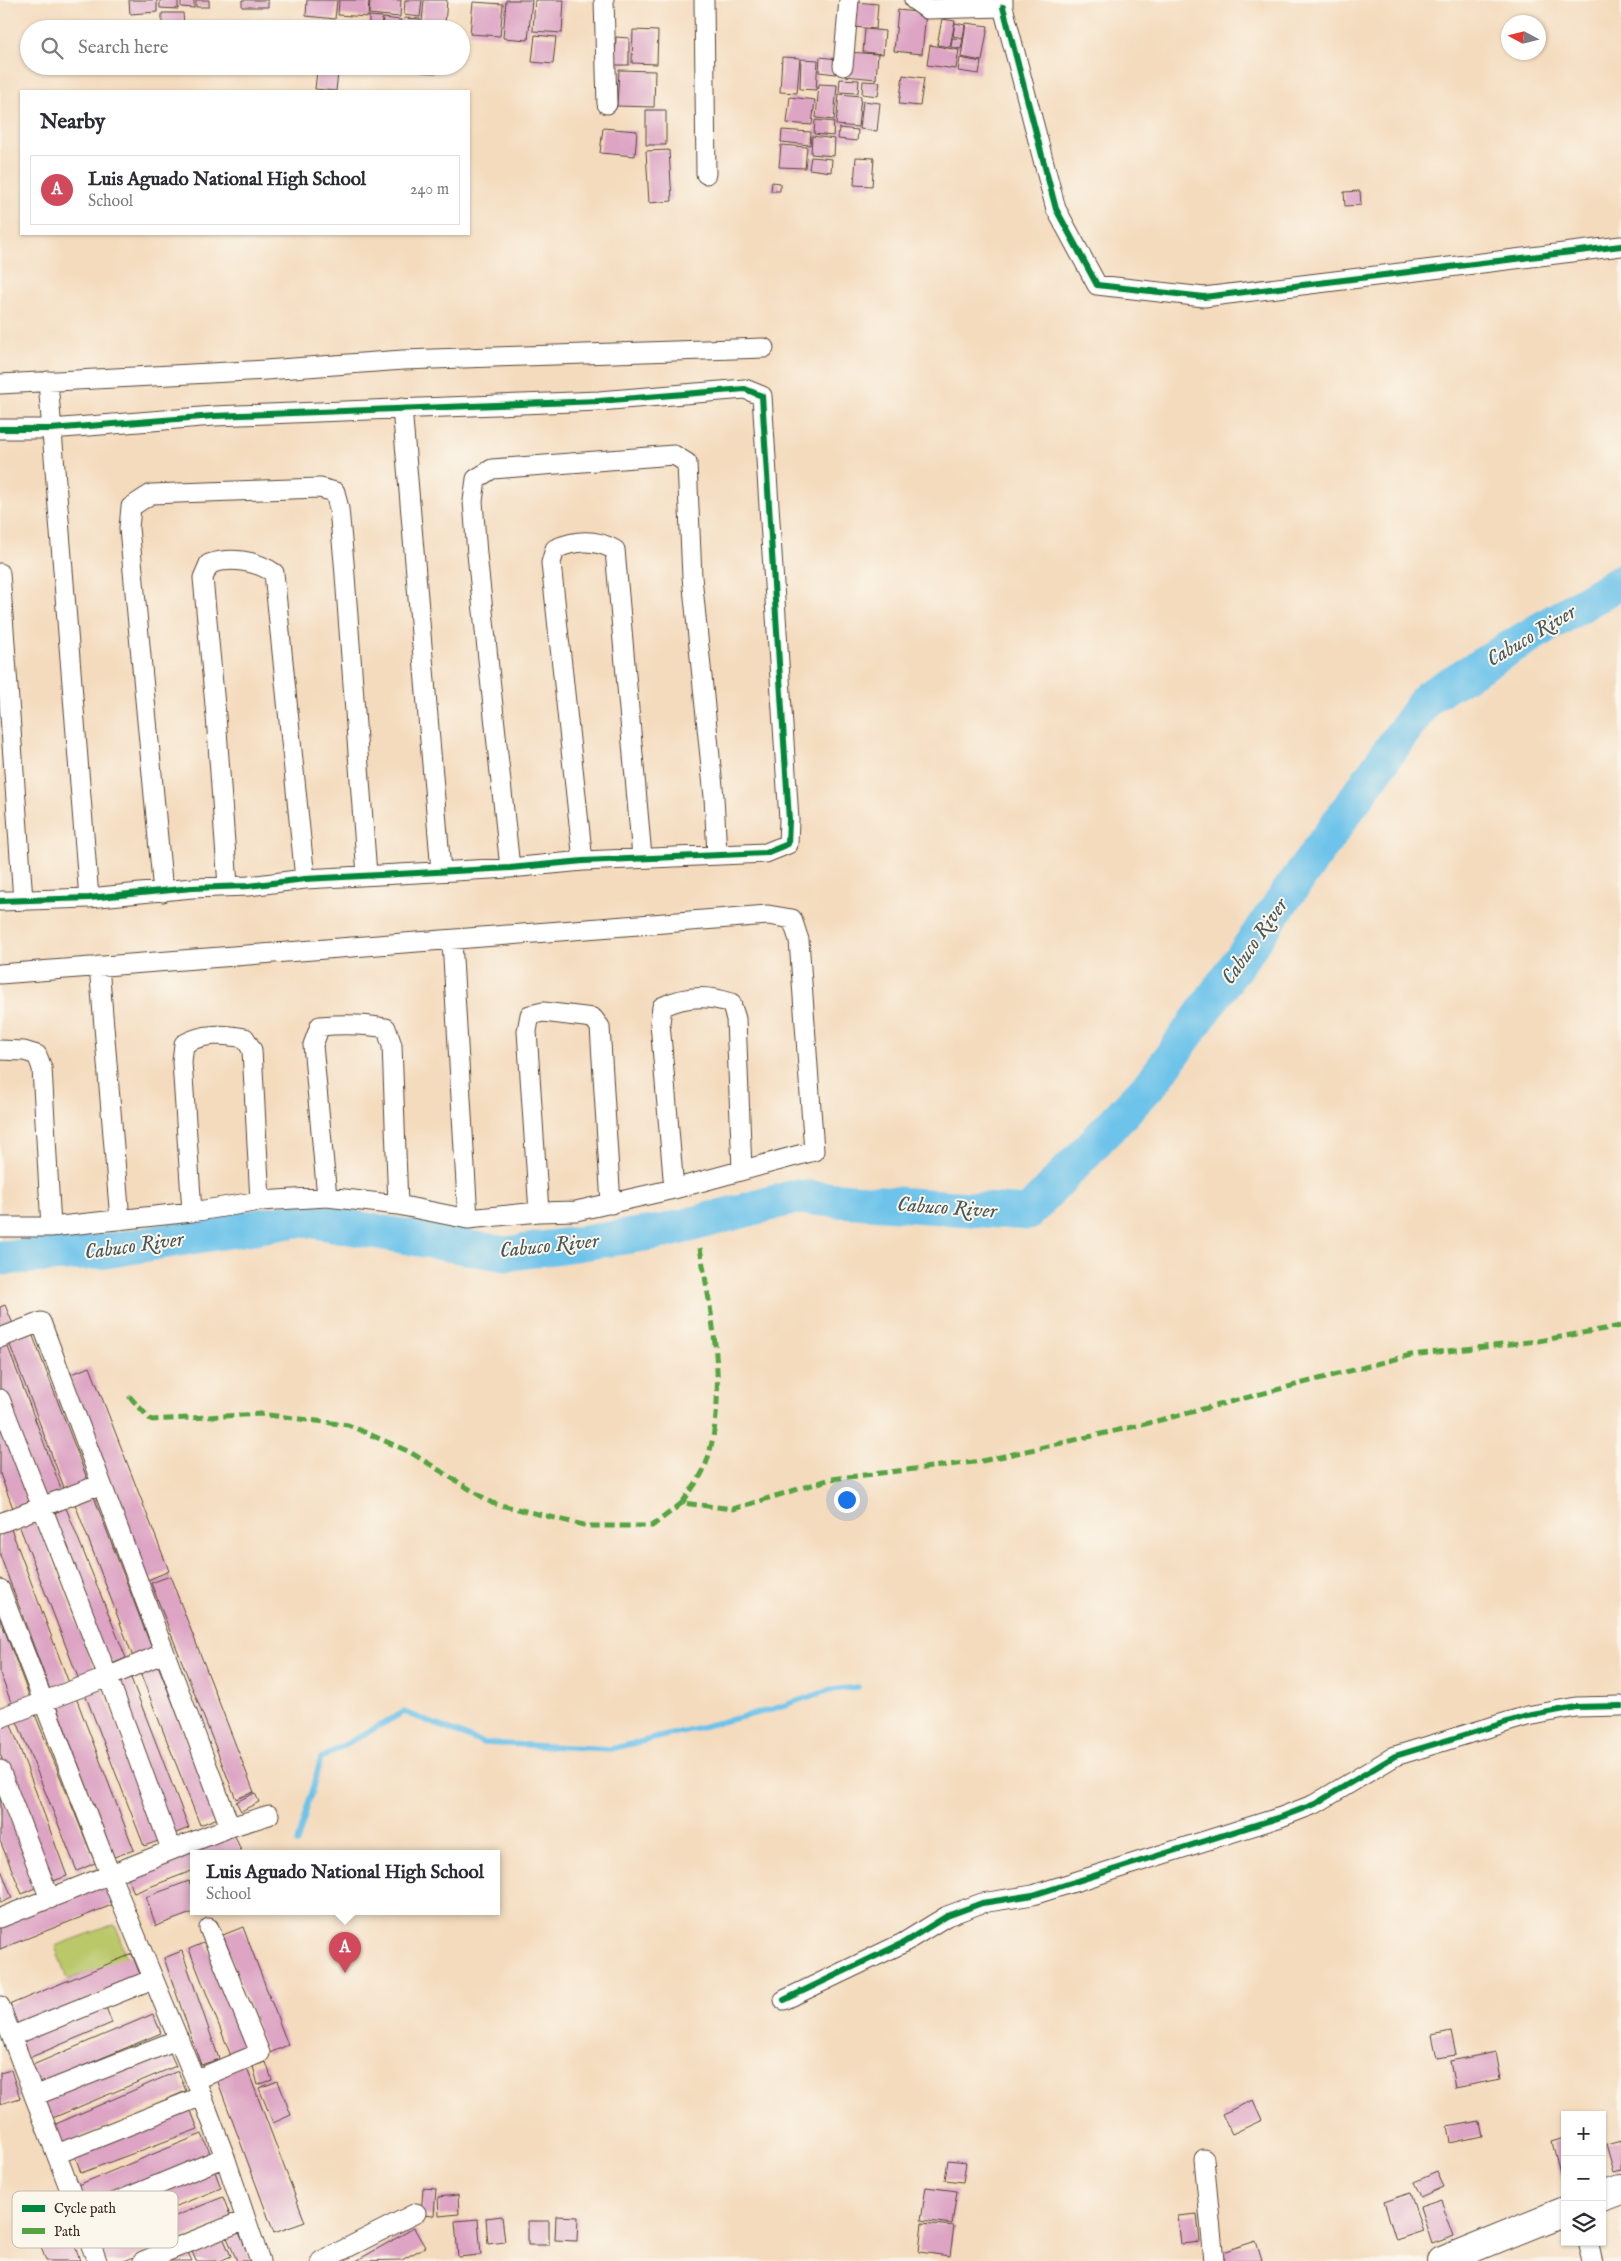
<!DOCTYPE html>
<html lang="en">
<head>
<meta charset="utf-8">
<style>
  body { margin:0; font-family:"IM FELL English",serif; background:#f7f7f7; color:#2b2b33 }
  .controls { position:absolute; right:15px; bottom:15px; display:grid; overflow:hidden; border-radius:0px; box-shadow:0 1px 4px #0004 }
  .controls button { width:45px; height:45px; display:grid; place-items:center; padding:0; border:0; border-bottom:1px solid #e1e1e2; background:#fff; color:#2b2b33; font:25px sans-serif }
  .compass { position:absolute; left:1501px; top:15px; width:45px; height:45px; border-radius:50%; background:#fff; box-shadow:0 1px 4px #0004; rotate:277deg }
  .you { position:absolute; left:846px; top:1499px; width:18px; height:18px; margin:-12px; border:4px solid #fff; border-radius:50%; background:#1a73e8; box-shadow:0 0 0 8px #1a73e833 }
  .badge { display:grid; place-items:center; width:32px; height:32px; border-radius:50%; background:#d1495b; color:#fff; font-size:16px; font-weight:700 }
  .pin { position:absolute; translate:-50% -41px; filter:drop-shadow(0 1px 2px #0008) }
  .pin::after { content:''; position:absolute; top:26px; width:18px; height:15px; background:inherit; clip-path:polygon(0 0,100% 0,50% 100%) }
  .popup { position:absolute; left:190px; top:1850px; width:310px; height:65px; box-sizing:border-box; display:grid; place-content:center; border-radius:0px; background:#fff; filter:drop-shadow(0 1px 4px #0005); font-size:16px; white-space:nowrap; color:#7c7c81 }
  .popup b { font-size:19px; color:#2b2b33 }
  .popup::after { content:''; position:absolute; left:50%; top:100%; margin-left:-10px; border:10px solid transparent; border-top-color:#fff }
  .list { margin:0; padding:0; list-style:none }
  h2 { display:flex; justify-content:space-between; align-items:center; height:65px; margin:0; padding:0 20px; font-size:21px }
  h2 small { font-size:16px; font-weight:400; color:#7c7c81 }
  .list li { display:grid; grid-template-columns:32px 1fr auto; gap:15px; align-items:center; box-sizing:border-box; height:70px; margin:0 10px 10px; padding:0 10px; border:1px solid #e1e1e2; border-radius:0px }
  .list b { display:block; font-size:19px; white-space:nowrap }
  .list p { margin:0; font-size:16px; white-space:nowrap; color:#7c7c81 }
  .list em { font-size:16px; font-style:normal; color:#7c7c81 }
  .icon { flex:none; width:28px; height:28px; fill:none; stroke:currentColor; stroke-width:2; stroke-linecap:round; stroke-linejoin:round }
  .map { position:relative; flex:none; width:1621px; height:2261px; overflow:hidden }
  .search { position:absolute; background:#fff; box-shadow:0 1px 4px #0004; left:20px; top:20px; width:450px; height:55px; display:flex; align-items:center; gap:12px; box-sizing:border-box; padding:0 18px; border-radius:28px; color:#7c7c81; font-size:19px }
  .panel { position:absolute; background:#fff; box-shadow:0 1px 4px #0004; left:20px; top:90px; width:450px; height:145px; border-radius:0px }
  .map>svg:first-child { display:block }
  .green { fill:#bac86a; stroke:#7a7944 }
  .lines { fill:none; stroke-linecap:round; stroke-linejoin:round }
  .stream { stroke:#6dc3ea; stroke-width:5.5 }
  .river { stroke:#6dc3ea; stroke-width:35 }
  .building { fill:#dda4c4 }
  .street-casing { stroke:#574536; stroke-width:21 }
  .secondary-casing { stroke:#574536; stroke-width:30 }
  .street { stroke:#fff; stroke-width:19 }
  .secondary { stroke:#fff; stroke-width:28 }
  .quiet { stroke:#54a441; stroke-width:5; stroke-dasharray:10 5; stroke-linecap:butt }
  .cycleway-casing { stroke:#fbf7ec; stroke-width:9 }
  .cycleway { stroke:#00873e; stroke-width:6 }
  .labels { text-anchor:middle; stroke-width:4; stroke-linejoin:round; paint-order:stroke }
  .water-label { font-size:21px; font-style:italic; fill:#4a585b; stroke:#fbf7ec }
  .key { fill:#fbf7ec; stroke:#c1baae; stroke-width:1 }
  .key-label { font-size:14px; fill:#3b2a1e }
</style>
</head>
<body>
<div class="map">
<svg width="1621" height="2261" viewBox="0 0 1621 2261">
  <rect width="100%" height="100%" fill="#fbf7ec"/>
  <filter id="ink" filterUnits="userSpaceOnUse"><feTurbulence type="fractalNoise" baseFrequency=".02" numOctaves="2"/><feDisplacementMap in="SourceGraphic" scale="10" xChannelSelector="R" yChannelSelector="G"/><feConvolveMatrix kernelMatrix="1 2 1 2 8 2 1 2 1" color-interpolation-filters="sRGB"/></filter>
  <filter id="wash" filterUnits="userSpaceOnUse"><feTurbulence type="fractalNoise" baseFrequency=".0096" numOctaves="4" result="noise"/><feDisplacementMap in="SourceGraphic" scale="20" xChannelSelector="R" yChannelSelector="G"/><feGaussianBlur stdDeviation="1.12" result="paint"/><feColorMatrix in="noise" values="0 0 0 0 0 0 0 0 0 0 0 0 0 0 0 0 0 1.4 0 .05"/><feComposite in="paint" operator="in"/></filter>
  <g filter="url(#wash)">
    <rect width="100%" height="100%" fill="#f4dbbe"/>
    <!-- green -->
    <path class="green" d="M115,1924L127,1959L67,1980L55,1946Z"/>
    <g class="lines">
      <!-- stream -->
      <path class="stream" d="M297,1843L321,1758L404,1712L483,1743L611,1749L770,1710L830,1690L858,1687"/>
      <!-- river -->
      <path class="river" d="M0,1258L99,1252L303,1219L506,1254L666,1231L795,1197L1028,1213L1155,1079L1428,697L1621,581"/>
    </g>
    <g id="blocks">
      <!-- building -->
      <path class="building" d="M129,0H157V12L130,14Z
        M160,0H178V9L160,8Z
        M181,0H194V8L181,7Z
        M196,0H209V7H196Z
        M242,0H268V7H242Z
        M307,0H337L335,19L306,16Z
        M339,0H369L368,17L338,15Z
        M370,0H401L400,17L369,14Z
        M405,0H422L420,17L404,15Z
        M424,0H447L445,24L422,22Z
        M506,0H532L528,40L503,38Z
        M535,0H564L562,33L533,31Z
        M473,2L503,4L500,36L470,34Z
        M854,2L878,4L876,29L853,27Z
        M898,10L926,13L922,54L894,51Z
        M162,13H183L184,25H162Z
        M369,16L382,17L381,29H369Z
        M383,18L401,20L400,29H382Z
        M404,18L420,19L419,29H403Z
        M942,19L955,21L950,47L937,45Z
        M955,23L965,25L963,38L953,36Z
        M966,23L988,26L982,61L961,57Z
        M423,24L441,26V29H422Z
        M865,29L885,31L883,54L863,52Z
        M633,30L658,31L657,64L632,63Z
        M535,35L556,37L553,64L532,62Z
        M616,37L629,38V65H615Z
        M952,38L963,39L961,49L951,47Z
        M930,45L959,50L956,69L927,65Z
        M847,52L878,54L876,79L845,76Z
        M782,57L800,58L797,93L780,92Z
        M820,57L838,59L836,74L819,72Z
        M960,58L981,62L979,74L958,71Z
        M801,59L818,60L816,90L800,89Z
        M422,66H437V73L421,72Z
        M619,70L655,71L654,107L617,106Z
        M317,71L338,73L336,91L315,89Z
        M903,75L924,78L920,106L899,104Z
        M840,79L859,80L858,93L839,92Z
        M863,81L880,82L878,96L862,94Z
        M819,84L837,85L834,120L816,118Z
        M839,94L861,96L858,127L836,125Z
        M790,97L815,100L812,125L787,123Z
        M863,101L880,103L877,131L860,129Z
        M646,110H666V145H646Z
        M815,120L834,122L833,136L814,134Z
        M603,128L637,131L635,156L600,153Z
        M839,128L858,130L857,141L838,139Z
        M782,130L811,132L810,145L781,142Z
        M812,136L835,139L834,156L811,154Z
        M781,145L807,147L805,168L779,167Z
        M669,150L672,201L649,203L646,151Z
        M811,157L832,159L831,172L809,169Z
        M856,157L874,158L872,186L854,185Z
        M772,182L780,183V191H771Z
        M1360,191L1361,205L1345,206L1344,192Z
        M5,1305L13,1324L0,1329V1307Z
        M31,1331L88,1481L65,1490L8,1340Z
        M6,1342L62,1491L41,1499L0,1388V1344Z
        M90,1367L169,1571L148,1580L68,1375Z
        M0,1415L33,1500L13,1508L0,1474Z
        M94,1497L152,1649L133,1657L75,1504Z
        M66,1508L126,1658L107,1666L47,1516Z
        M36,1518L96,1673L79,1680L19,1525Z
        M11,1529L69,1683L50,1690L0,1555V1533Z
        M170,1576L254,1792L236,1799L151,1583Z
        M0,1618L30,1698L12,1705L0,1673Z
        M156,1660L218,1818L200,1825L138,1667Z
        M129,1673L189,1828L171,1835L110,1680Z
        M100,1683L161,1840L144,1846L83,1689Z
        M75,1695L134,1850L114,1857L55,1703Z
        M32,1707L95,1863L77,1871L14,1714Z
        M9,1719L67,1876L48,1883L0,1754V1722Z
        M0,1793L39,1886L22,1894L0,1841Z
        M255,1793L259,1802L241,1811L236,1802Z
        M234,1833L241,1851L233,1854H194V1870L134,1893L127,1875Z
        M0,1867L12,1898L0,1903Z
        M102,1880L112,1905L0,1949V1921Z
        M189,1881L194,1894V1912L156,1926L146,1897Z
        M243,1927L288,2045L267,2054L223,1935Z
        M206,1942L249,2049L231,2056L189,1949Z
        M182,1951L219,2059L201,2065L164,1958Z
        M132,1954L141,1977L14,2030L4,2007Z
        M104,2002L112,2023L24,2060L15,2040Z
        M153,2014L161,2033L36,2086L28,2067Z
        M1451,2031L1456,2055L1437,2058L1432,2035Z
        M167,2046L176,2066L48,2120L40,2100Z
        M1496,2052L1501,2079L1455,2088L1450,2061Z
        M266,2062L272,2080L258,2085L253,2066Z
        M245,2063L305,2222L274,2233L215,2074Z
        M11,2070L20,2098L0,2104V2073Z
        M178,2071L186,2091L57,2147L49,2127Z
        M278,2081L291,2115L273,2123L259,2088Z
        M1253,2100L1262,2120L1232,2134L1222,2114Z
        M189,2106L198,2129L81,2173L73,2150Z
        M1479,2121L1482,2136L1450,2143L1447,2127Z
        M202,2134L212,2158L83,2210L73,2187Z
        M1565,2138V2189H1564L1552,2142Z
        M1621,2140V2170L1614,2172L1606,2144Z
        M948,2160L966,2162L963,2182L945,2180Z
        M214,2169L221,2188L95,2239L87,2221Z
        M1437,2172L1444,2187L1421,2197L1414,2182Z
        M926,2187L957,2191L952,2224L921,2220Z
        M423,2188L436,2189L434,2216L421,2215Z
        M1410,2193L1423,2231L1396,2240L1384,2202Z
        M458,2195L459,2214L439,2216L438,2197Z
        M223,2197L231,2218L124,2261H102L96,2248Z
        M1441,2200L1454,2236L1432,2244L1420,2207Z
        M55,2206L64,2234L39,2243L29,2216Z
        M1197,2214L1200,2242L1181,2244L1178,2216Z
        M502,2216L505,2242L488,2244L486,2218Z
        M556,2216L578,2217L577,2241L555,2240Z
        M478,2219L481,2255L458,2257L455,2221Z
        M528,2221H549V2245H528Z
        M922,2223L954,2226L950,2256L919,2252Z
        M414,2228L425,2247L402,2260L356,2261Z
        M238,2230L251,2261H237L226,2235Z
        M222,2235L231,2256L220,2261H196L191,2249Z
        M72,2236L80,2261H46L41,2247Z
        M1256,2241L1262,2261H1225L1222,2252Z
        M186,2248L192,2261H167Z"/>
    </g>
  </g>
  <g filter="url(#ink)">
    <use href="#blocks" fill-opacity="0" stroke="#574536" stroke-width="1"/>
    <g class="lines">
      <defs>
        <path id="street" d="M604,0L607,104
          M704,0L706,174
          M914,0L927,9L1003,7V0
          M1003,7L1056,209L1097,285L1204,297L1621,246
          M843,66L849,0
          M48,381L89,898
          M0,384L266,370L403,360L764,348
          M402,408L441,871
          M0,429H51L214,416L599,401L745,389L762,396L789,820L788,844L766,853L583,861L510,868L305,879L248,886L192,888L89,898L0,901
          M0,573L23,900
          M583,861L551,563L555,549C575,540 596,539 615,550L642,857
          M510,868L477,554L473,501L476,479L492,469L674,455L687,463L692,577L714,797L717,855
          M228,886L216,716L203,578L209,564C230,557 255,560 274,573L305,879
          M163,892L129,528L131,507L151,494L320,488L335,492L339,509L344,562L367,875
          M452,941L468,1219
          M99,966L120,1220
          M0,974L768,915L792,919L799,940L814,1151L674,1189L576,1211L539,1212L468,1219L398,1205L327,1197L260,1201L192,1212L51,1227H0
          M0,1050L24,1051L37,1055L42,1068L51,1227
          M674,1189L660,1023L662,1007C684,996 708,995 731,1003L736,1019L742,1170
          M327,1197L313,1045L320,1026C342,1024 363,1024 386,1028L392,1045L398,1205
          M192,1212L182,1062L184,1044C203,1033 224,1034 245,1038L252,1050L260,1201
          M539,1212L527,1031L530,1015L543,1012L593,1018L600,1027L611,1204
          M0,1338L41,1322L230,1827
          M0,1399L108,1677L171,1849
          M0,1523L101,1484
          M0,1589L110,1874L202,2096L225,2157L260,2261
          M0,1718L108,1677L164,1653
          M0,1770L50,1899
          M0,1918L230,1827L269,1815
          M784,2000L903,1943L947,1916L982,1903L1033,1895L1281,1817L1315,1804L1395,1756L1527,1716L1576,1707L1621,1706
          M0,2006L97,2261
          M12,2036L153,1979
          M195,2080L260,2053L209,1928
          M34,2096L179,2039
          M57,2154L202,2096
          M1204,2159L1214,2261
          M80,2217L225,2157
          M1588,2242L1593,2261
          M143,2261L245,2220
          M321,2261L416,2213"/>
        <path id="secondary" d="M1602,2196L1621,2189
          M1442,2261L1565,2211"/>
      </defs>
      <!-- street casing -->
      <use href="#street" class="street-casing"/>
      <!-- secondary casing -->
      <use href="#secondary" class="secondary-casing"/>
      <!-- street -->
      <use href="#street" class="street"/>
      <!-- secondary -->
      <use href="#secondary" class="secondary"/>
      <!-- quiet -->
      <path class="quiet" d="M129,1396L151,1420L261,1414L348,1425L410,1452L492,1503L588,1526H652L682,1503L733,1509L831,1479L982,1461L1141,1425L1411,1355L1538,1341L1621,1326
        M682,1503C690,1491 701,1478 706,1464C729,1395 712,1318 700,1248"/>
      <defs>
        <path id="cycleway" d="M1003,7L1056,209L1097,285L1204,297L1621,246
          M0,429H51L214,416L599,401L745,389L762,396L789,820L788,844L766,853L583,861L510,868L305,879L248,886L192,888L89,898L0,901
          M784,2000L903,1943L947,1916L982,1903L1033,1895L1281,1817L1315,1804L1395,1756L1527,1716L1576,1707L1621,1706"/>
      </defs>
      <!-- cycleway casing -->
      <use href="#cycleway" class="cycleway-casing"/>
      <!-- cycleway -->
      <use href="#cycleway" class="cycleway"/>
    </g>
  </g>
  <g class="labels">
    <!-- water labels -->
    <g class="water-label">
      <text transform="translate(1531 635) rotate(-31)" y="7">Cabuco River</text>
      <text transform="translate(1254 941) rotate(-55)" y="7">Cabuco River</text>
      <text transform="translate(947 1207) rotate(4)" y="7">Cabuco River</text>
      <text transform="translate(134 1245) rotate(-8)" y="7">Cabuco River</text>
      <text transform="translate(549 1245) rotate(-6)" y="7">Cabuco River</text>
    </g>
  </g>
  <!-- legend -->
  <rect x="12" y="2191" width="166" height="57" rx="8" class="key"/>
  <rect x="22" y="2205" width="23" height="7" fill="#00873e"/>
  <rect x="22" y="2228" width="23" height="6" fill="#54a441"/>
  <g class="key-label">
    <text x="54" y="2213">Cycle path</text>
    <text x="54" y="2236">Path</text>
  </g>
</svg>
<div class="controls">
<button>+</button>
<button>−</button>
<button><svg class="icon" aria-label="layers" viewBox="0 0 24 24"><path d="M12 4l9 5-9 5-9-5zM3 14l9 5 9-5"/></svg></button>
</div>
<svg class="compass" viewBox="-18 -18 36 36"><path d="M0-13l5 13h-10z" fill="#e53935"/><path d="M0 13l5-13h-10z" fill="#7c7c81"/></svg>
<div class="you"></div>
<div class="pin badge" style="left:345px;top:1973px">A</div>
<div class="popup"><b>Luis Aguado National High School</b>School</div>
<div class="search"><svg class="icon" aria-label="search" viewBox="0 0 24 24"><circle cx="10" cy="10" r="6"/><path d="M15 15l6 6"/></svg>Search here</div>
<section class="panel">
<h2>Nearby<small></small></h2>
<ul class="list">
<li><span class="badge">A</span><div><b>Luis Aguado National High School</b><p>School</p></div><em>240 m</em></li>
</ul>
</section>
</div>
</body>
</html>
